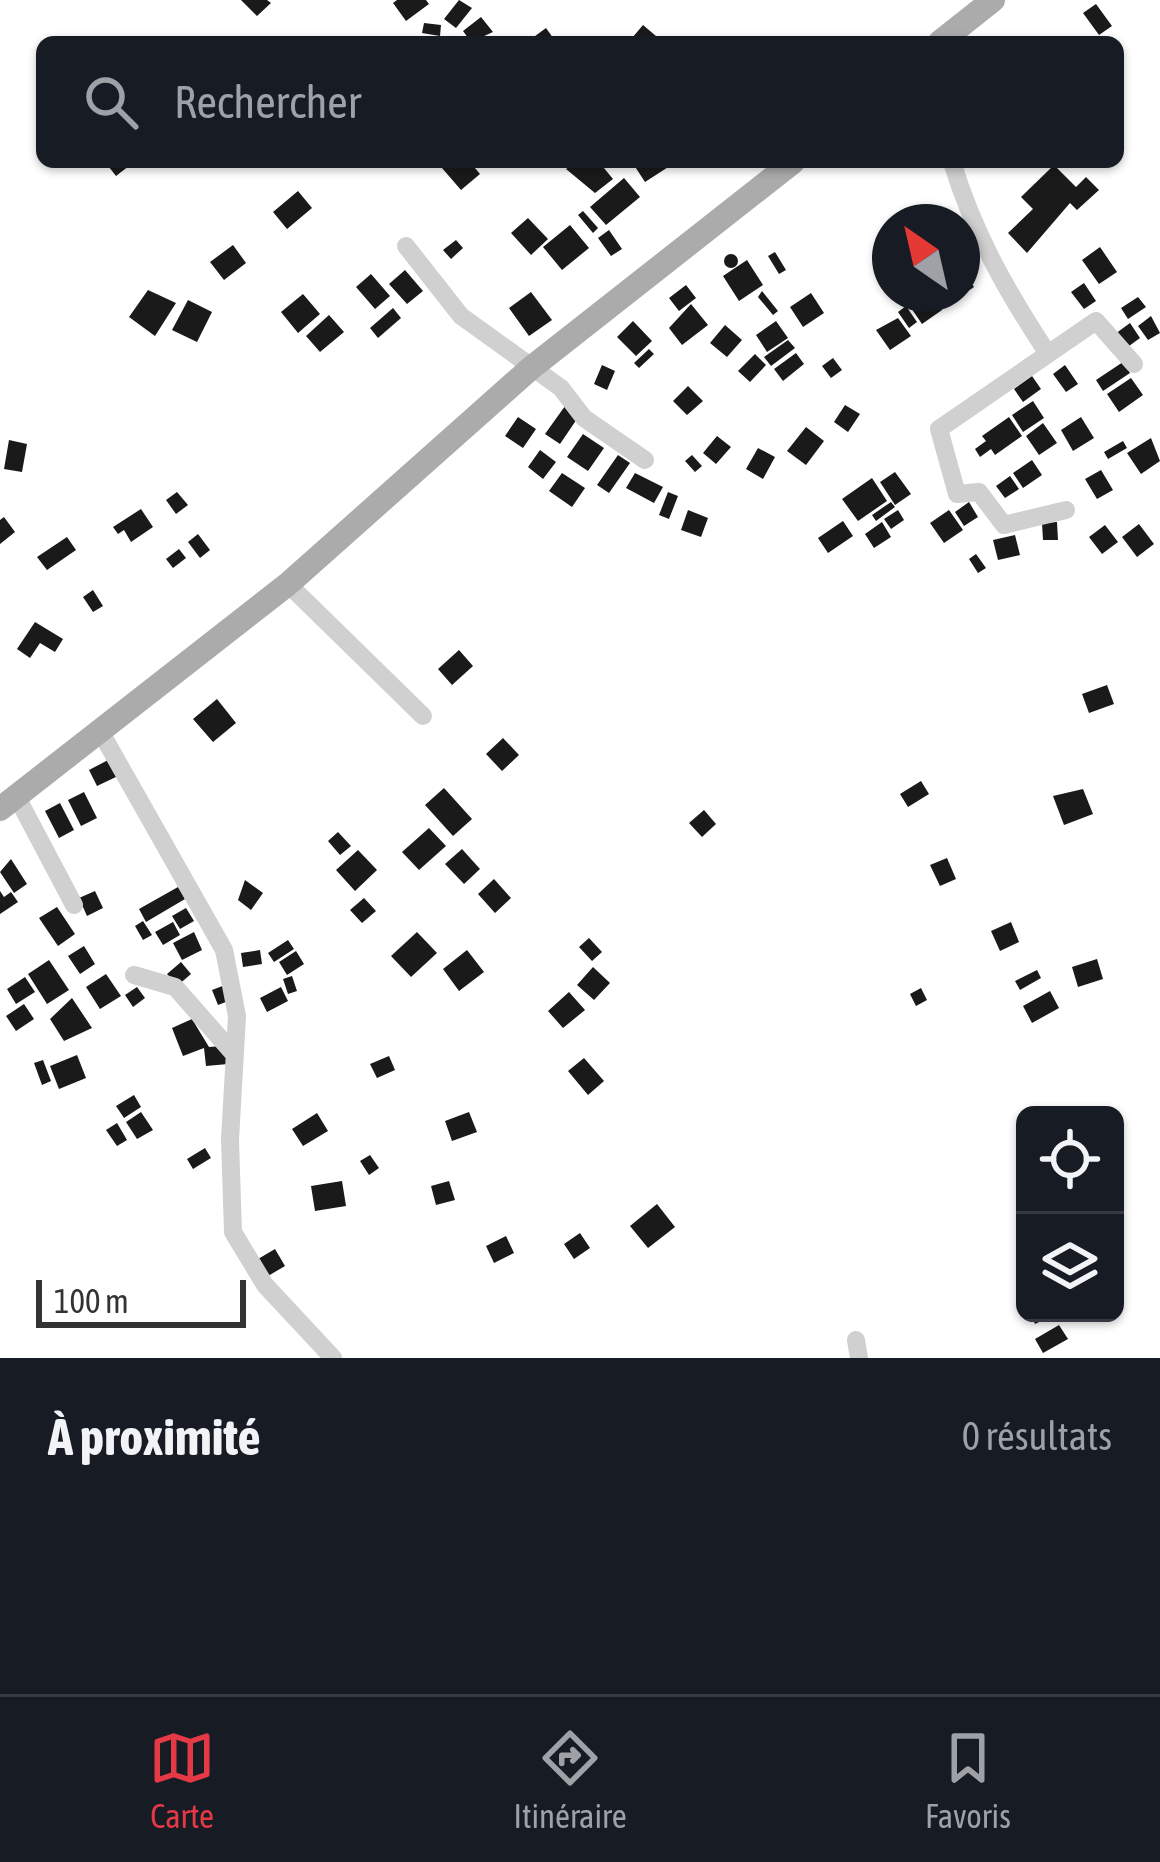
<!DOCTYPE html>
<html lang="fr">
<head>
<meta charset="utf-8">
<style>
  body { margin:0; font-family:"Asap Condensed",sans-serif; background:#242831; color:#f1f3f6 }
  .controls { position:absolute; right:36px; bottom:36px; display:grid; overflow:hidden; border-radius:18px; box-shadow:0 3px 9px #0004 }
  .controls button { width:108px; height:108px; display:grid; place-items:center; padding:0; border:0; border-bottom:3px solid #363941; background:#171b24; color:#f1f3f6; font:60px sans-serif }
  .compass { position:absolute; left:872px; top:204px; width:108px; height:108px; border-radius:50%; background:#171b24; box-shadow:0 3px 9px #0004; rotate:326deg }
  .scale { position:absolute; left:36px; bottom:30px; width:210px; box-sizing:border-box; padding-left:12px; border:6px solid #333; border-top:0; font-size:33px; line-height:42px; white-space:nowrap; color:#333; -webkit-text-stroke:9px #fff; paint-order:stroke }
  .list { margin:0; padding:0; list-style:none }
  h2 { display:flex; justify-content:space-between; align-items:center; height:156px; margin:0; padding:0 48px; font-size:51px }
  h2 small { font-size:39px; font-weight:400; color:#9ea1a6 }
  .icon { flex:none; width:66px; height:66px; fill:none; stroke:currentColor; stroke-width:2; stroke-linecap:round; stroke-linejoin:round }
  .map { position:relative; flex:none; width:1160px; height:1358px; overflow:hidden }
  .search { position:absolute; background:#171b24; box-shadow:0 3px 9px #0004; left:36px; right:36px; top:36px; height:132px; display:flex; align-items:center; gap:30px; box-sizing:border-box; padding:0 42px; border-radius:18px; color:#9ea1a6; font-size:45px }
  .sheet { height:336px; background:#171b24 }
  nav { display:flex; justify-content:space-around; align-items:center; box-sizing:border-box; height:168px; border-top:3px solid #363941; background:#171b24; font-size:33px; color:#9ea1a6 }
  nav a { display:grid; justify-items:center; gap:6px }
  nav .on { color:#e63946 }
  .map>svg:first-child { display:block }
  .building { fill:#1a1a1a }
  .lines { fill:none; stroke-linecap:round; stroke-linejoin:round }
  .minor { stroke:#d0d0d0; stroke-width:18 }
  .major { stroke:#ababab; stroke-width:24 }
</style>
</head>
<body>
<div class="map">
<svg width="1160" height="1358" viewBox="0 0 1160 1358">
  <rect width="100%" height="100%" fill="#fff"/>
  <!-- building -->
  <path class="building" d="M241,0H267L271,3L257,16Z
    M397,0H426L429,4L406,21L393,3Z
    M459,0L472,8L456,28L444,19Z
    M1096,4L1112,26L1099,35L1083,13Z
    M481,17L493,32L471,42L463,31Z
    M424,23L441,25L440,36L422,33Z
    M643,25L663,42H636L632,38Z
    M546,28L556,42H527Z
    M105,162H134L116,176Z
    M449,162H470L480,174L461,190L442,168Z
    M575,162H599L613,179L595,193L566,169Z
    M632,162H676L645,182Z
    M1054,165L1076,187L1086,177L1099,190L1077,210L1070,203L1027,253L1008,233L1033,209L1021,197Z
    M624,178L640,197L606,225L590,207Z
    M298,191L312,208L287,229L273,212Z
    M583,211L598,228L593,233L578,215Z
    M528,218L548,239L531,255L511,233Z
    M570,225L589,248L562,270L543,247Z
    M609,230L622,249L611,256L598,238Z
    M456,240L463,248L451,259L443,250Z
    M233,245L246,263L224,280L210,262Z
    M1100,247L1117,272L1099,284L1082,260Z
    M775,252L786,270L779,274L768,256Z
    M724 261a7 7 0 1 1 14 0a7 7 0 1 1-14 0Z
    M747,260L763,285L739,301L723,276Z
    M405,270L423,291L407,304L389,284Z
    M962,270L974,287L955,300L951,294H962Z
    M371,274L390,296L375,309L356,287Z
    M1084,283L1096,301L1084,309L1071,292Z
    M686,285L696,298L679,311L669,298Z
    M148,290L176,303L155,336L129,317Z
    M762,291L778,311L773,315L758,297Z
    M531,292L552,320L529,336L509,308Z
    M811,293L824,313L803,327L790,307Z
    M303,294L320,314L298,333L281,312Z
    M924,294H931L942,310L922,324L909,305Z
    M1138,297L1146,307L1128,319L1121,308Z
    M188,300L212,312L197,342L172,330Z
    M691,304L708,325L682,345L669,328Z
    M906,306L917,322L909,328L898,312Z
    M393,308L401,318L378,338L370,328Z
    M329,315L344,332L320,352L306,336Z
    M1151,316L1160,333L1148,340L1138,326Z
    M898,318L911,336L890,350L876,330Z
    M633,321L652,341L636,356L617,337Z
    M776,321L788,338L767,352L756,335Z
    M1130,323L1140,338L1125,349L1115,334Z
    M725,325L742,340L727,357L710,343Z
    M788,340L795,348L771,366L764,357Z
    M649,349L654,354L639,368L634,363Z
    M796,353L804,364L783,381L774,369Z
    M755,354L766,365L750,382L738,371Z
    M833,358L842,370L831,378L822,366Z
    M1123,362L1130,373L1103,391L1096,380Z
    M602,365L615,371L607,390L594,384Z
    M1065,365L1078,384L1066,392L1053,374Z
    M1032,376L1041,389L1023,402L1014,389Z
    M1131,378L1143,395L1119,412L1107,394Z
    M688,386L703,401L687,415L673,401Z
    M1033,401L1044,418L1023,432L1012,415Z
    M845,405L860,414L848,432L834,422Z
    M565,406L579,416L560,444L545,434Z
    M518,417L536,429L523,448L505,436Z
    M1009,417L1022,436L995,455L991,449L980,457L975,449L986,441L982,436Z
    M1081,417L1094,438L1073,451L1061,430Z
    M1043,423L1057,443L1039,455L1026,436Z
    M806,427L824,441L806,465L787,451Z
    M583,434L604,448L588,471L567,457Z
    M717,436L731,447L716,464L703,453Z
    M1151,438L1160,461L1141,474L1127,453Z
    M9,440L27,444L22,472L4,469Z
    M1123,441L1127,448L1108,459L1104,452Z
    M758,448L775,457L763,479L746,469Z
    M540,450L556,462L543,479L528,467Z
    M618,455L630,463L609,493L597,485Z
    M692,455L702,466L695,472L685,461Z
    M1032,460L1042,475L1023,488L1013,473Z
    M1101,470L1113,490L1097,499L1085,479Z
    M895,472L911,494L895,505L880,482Z
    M562,473L585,488L572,507L549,491Z
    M635,473L663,487L654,503L626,488Z
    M1010,476L1019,489L1005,498L996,486Z
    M872,478L887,501L858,521L842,499Z
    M177,492L188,505L176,514L166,500Z
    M668,492L678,496L669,519L659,515Z
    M891,502L895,507L876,521L872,515Z
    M969,502L978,517L964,526L955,512Z
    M141,509L153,527L131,542L124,530L118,534L113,527Z
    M688,510L708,518L701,537L681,530Z
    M898,510L904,520L891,529L884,519Z
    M949,510L963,530L944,543L930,523Z
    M4,517L15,532L0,544V520Z
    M843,521L853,536L828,553L818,538Z
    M882,522L891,537L874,548L865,534Z
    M1057,522L1058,540H1043L1042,523Z
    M1139,524L1154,544L1137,557L1122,537Z
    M1105,525L1118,542L1102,554L1089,537Z
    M198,534L210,550L200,558L188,542Z
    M1015,535L1020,555L998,560L993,540Z
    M67,537L76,550L47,570L37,557Z
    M179,549L186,558L173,568L166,559Z
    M976,554L986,568L978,573L969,559Z
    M93,590L103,606L93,612L83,597Z
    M35,622L63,639L55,652L40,643L30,658L17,649Z
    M459,650L473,666L452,685L438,669Z
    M1107,685L1114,704L1089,713L1082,694Z
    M217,699L236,723L213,742L193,719Z
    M503,738L519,755L502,771L486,754Z
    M110,759L118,776L97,786L89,770Z
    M921,781L929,794L908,807L900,794Z
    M444,788L472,819L453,836L425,805Z
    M1083,789L1093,814L1064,825L1053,796Z
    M84,792L97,818L81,826L68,800Z
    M60,803L74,830L59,838L45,811Z
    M704,810L716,824L702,837L689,823Z
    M429,828L446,846L419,870L402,852Z
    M338,832L351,846L340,855L328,841Z
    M462,849L480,869L464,884L445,864Z
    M358,850L377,870L355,891L336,870Z
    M947,858L956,879L940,886L930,865Z
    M11,859L27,884L14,893L0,872Z
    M494,879L511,898L495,913L478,894Z
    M245,880L263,893L251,910L238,900Z
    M178,887L185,899L146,922L139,909Z
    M0,891L4,897L11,892L18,902L0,914Z
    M95,891L103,908L87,916L79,898Z
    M364,898L376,911L362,923L350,910Z
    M57,907L75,934L58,946L39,918Z
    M186,908L194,921L180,929L172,916Z
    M143,921L152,935L143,940L135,926Z
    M173,922L180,935L163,945L155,932Z
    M1011,922L1019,942L1000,951L991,931Z
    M194,932L202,950L182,960L173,943Z
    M417,932L437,953L411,977L391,956Z
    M589,938L602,952L592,961L579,947Z
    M288,940L294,949L274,962L268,953Z
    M84,946L95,964L80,974L68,956Z
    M260,950L262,964L243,967L241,953Z
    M467,950L484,972L459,991L443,969Z
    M296,951L304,964L287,975L279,962Z
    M1097,959L1103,979L1078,987L1072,967Z
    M49,960L69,990L47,1004L28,974Z
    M181,962L191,974L177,986L167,974Z
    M593,967L610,983L594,1000L577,985Z
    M1037,970L1041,978L1020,990L1015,981Z
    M106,974L121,996L100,1009L86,987Z
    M292,976L297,991L288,994L283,979Z
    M25,977L35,992L16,1004L7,989Z
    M225,985L231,1000L218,1005L212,990Z
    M137,987L145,998L133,1007L125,995Z
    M281,987L288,1001L267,1012L260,998Z
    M921,988L927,1000L916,1006L910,994Z
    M1050,991L1059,1008L1032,1023L1023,1006Z
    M569,992L585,1010L563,1028L548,1011Z
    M72,998L92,1028L64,1041L50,1019Z
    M24,1004L34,1019L16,1031L6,1016Z
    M192,1019L209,1047L222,1046L228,1064L206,1066L204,1048L183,1056L172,1028Z
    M77,1055L86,1078L59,1089L50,1066Z
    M389,1056L395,1070L377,1078L370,1064Z
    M584,1058L604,1081L588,1095L568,1071Z
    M43,1060L51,1081L42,1085L34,1063Z
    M134,1095L141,1107L124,1118L116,1106Z
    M141,1112L153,1130L137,1139L126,1122Z
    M469,1112L477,1132L452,1141L445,1121Z
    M317,1113L328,1131L303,1146L292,1129Z
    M117,1123L127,1140L117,1146L106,1130Z
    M205,1148L211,1158L193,1169L187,1159Z
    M370,1155L379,1168L369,1175L360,1161Z
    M342,1181L346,1206L315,1211L311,1186Z
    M449,1181L455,1200L436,1205L431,1186Z
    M657,1204L675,1227L648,1248L630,1226Z
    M580,1233L590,1248L574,1259L564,1244Z
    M506,1236L514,1253L494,1263L486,1246Z
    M275,1249L285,1266L268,1276L258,1259Z
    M1030,1313H1058L1035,1324Z
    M1059,1325L1068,1339L1043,1353L1035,1339Z"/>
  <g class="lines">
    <!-- minor -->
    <path class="minor" d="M952,162C974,234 1007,292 1048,354L1096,321L1134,364
      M406,246L461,316L561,388L584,418L645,460
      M1048,354L939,429L957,494L979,492L1004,525L1066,510
      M288,584L423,716
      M99,729L224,950L237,1016L230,1140L233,1232L265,1285L333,1358
      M18,799L74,905
      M134,975L175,987L234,1054
      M856,1340L859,1358"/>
    <!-- major -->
    <path class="major" d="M940,42L993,0
      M0,809L288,584L531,368L793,162"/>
  </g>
</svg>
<div class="controls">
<button><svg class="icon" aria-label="locate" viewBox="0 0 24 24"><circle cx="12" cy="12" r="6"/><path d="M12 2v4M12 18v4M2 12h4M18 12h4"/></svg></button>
<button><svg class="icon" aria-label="layers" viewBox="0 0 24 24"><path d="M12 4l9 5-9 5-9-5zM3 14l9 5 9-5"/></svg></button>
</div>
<svg class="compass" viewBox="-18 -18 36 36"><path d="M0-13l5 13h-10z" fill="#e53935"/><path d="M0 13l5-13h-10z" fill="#9ea1a6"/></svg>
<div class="scale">100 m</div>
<div class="search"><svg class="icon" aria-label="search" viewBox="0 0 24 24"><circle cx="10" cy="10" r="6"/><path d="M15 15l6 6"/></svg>Rechercher</div>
</div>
<section class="sheet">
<h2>À proximité<small>0 résultats</small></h2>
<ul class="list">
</ul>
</section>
<nav>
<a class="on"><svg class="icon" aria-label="map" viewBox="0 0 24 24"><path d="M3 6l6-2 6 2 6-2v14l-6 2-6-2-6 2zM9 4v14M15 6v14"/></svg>Carte</a>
<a><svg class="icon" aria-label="directions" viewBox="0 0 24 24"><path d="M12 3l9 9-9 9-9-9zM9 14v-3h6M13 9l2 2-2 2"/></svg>Itinéraire</a>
<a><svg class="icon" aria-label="saved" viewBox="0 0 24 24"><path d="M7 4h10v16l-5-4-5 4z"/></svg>Favoris</a>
</nav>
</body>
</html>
